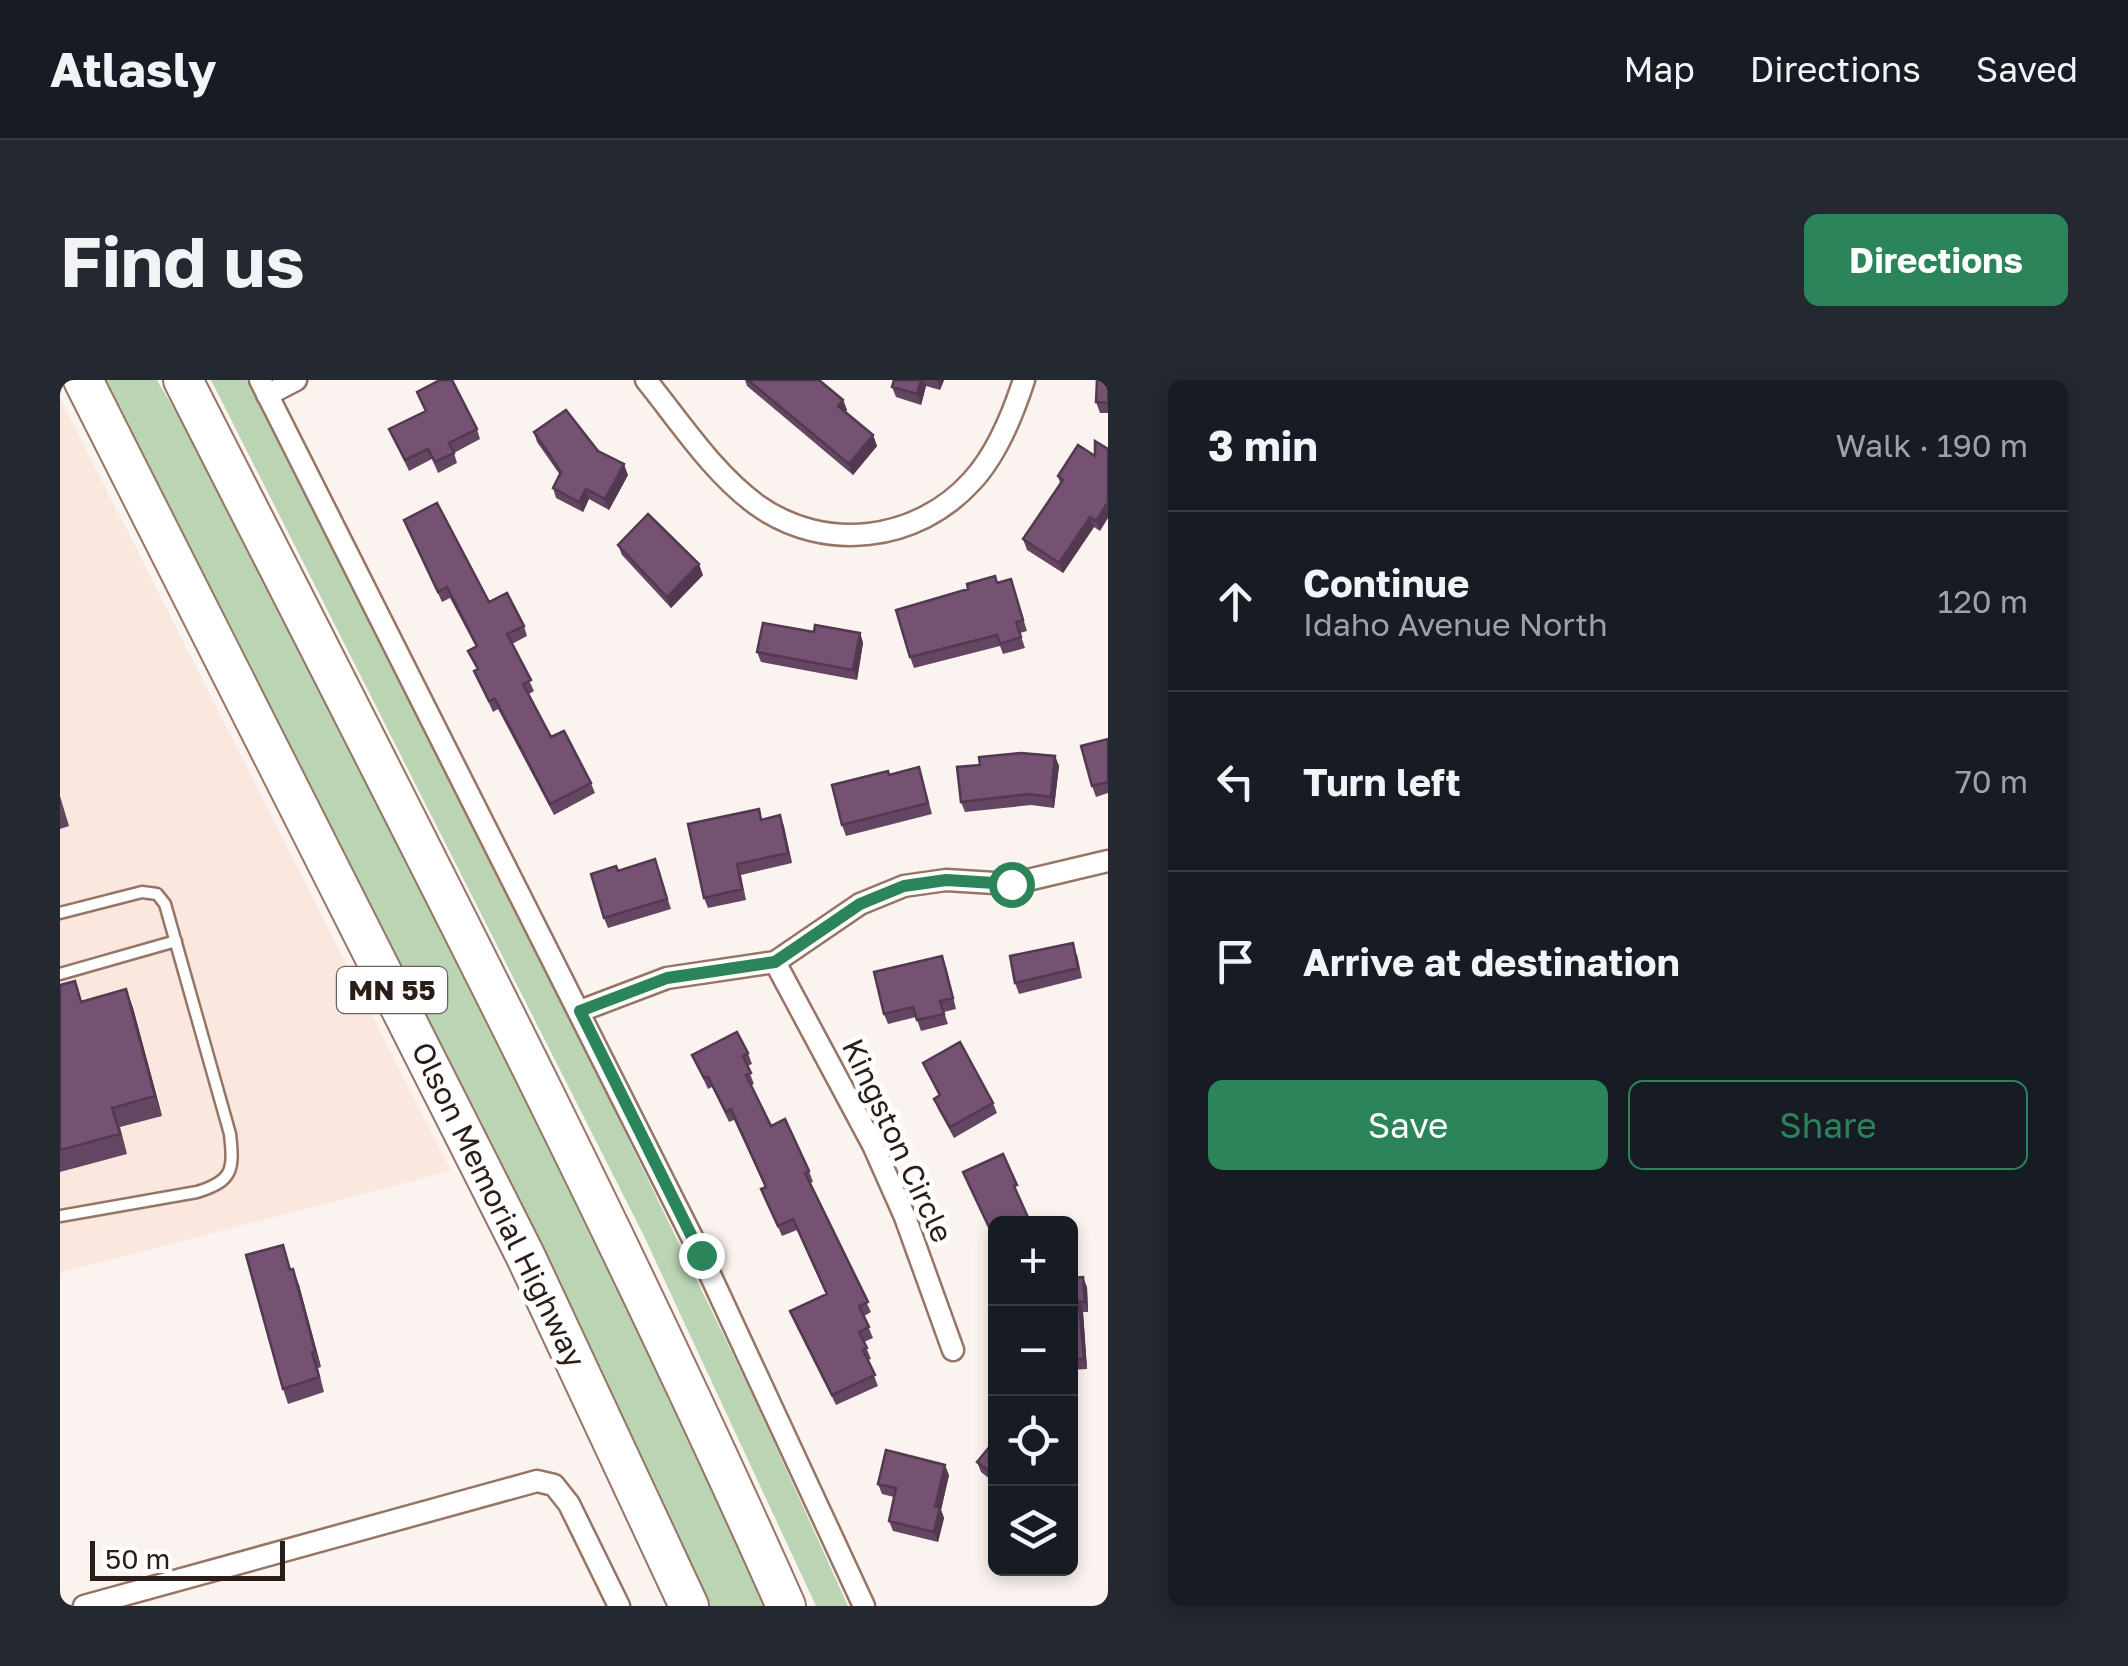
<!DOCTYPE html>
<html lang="en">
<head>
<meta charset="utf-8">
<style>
  body { margin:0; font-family:"Golos Text",sans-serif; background:#242831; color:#f1f3f6 }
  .controls { position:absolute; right:30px; bottom:30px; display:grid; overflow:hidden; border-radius:15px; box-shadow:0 5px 15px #0003 }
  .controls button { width:90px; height:90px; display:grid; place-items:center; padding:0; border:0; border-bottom:2px solid #363941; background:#171b24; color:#f1f3f6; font:50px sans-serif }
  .scale { position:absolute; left:30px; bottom:25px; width:195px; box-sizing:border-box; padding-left:10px; border:5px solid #2b1d17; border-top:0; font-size:28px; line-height:35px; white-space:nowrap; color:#2b1d17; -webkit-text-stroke:8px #fff; paint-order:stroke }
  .stop { position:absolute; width:30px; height:30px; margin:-22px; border:8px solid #2c855a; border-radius:50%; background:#fff }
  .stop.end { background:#2c855a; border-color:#fff; box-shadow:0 2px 10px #0008 }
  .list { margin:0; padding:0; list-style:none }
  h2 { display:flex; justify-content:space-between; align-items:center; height:130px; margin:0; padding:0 40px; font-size:42px }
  h2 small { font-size:32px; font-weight:400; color:#9ea1a6 }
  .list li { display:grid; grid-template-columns:65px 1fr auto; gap:30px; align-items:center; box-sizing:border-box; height:180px; padding:0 40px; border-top:2px solid #363941 }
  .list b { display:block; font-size:38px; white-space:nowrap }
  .list p { margin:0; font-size:32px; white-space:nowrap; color:#9ea1a6 }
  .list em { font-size:32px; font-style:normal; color:#9ea1a6 }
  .actions { display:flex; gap:20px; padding:30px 40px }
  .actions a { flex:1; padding:22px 0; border:2px solid #2c855a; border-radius:15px; text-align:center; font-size:35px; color:#2c855a }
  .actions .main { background:#2c855a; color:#fff }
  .icon { flex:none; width:55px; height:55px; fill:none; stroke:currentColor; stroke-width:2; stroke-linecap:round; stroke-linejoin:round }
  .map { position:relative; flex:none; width:1048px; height:1226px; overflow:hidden; border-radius:15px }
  header { display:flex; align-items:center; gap:60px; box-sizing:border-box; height:140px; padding:0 50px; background:#171b24; border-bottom:2px solid #363941 }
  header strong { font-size:48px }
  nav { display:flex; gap:55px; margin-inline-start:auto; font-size:35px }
  .intro { display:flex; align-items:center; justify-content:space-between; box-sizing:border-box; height:240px; padding:0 60px }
  h1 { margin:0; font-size:70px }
  .button { padding:25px 45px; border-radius:15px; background:#2c855a; color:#fff; font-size:35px; font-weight:700 }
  main { display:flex; gap:60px; padding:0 60px }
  aside { flex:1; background:#171b24; border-radius:15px; box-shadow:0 5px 15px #0003 }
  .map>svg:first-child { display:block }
  .built { fill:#fae8df }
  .green { fill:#bad4b4 }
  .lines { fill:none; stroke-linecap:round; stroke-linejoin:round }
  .lane-casing { stroke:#977565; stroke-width:15 }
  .street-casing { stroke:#977565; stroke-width:25 }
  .highway-casing { stroke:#977565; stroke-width:42 }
  .lane { stroke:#fff; stroke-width:10 }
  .street { stroke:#fff; stroke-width:20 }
  .highway { stroke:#fff; stroke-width:38 }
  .wall { fill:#654662 }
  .shaded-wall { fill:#523950 }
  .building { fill:#755172; stroke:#523950; stroke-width:2.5 }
  .route { stroke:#2c855a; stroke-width:12 }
  .labels { text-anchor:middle; stroke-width:10; stroke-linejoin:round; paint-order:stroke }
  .shield { fill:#fff; stroke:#6b615d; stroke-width:2.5 }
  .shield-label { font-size:28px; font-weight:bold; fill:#2b1d17 }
  .street-label { font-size:30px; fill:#2b1d17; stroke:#fff }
</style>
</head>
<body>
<header>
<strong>Atlasly</strong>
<nav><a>Map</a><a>Directions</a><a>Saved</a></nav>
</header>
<div class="intro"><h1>Find us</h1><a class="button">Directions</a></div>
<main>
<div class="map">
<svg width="1048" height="1226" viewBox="0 0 1048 1226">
  <rect width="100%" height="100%" fill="#fbf3ef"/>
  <!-- built -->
  <path class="built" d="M0,18L391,791L0,893Z"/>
  <!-- green -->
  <path class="green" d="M42,0H97L120,39C325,431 522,825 708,1226H648L504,914Z
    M151,0H186L542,705L691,1012L788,1226H756L583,854Z"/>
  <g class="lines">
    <defs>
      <path id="lane" d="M0,533L82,512L97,514L105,524L170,754C174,790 173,801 137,812L0,836
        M0,594L116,561"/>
      <path id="street" d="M200,0L641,875L804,1226
        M586,0C620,42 653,93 697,125C764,173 857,162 912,101C937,74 953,34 964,0
        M207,15L236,0
        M715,582L813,765L845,837L893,970
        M520,631L607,598L715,582L800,524L844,506L886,500L951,504L1048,481
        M24,1226L477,1101L494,1105L509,1124L559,1226"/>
      <path id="highway" d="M23,0L465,875L629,1226
        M123,0C329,406 541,810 726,1226"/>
    </defs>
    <!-- lane casing -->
    <use href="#lane" class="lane-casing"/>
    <!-- street casing -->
    <use href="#street" class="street-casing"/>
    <!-- highway casing -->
    <use href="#highway" class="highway-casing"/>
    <!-- lane -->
    <use href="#lane" class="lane"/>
    <!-- street -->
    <use href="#street" class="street"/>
    <!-- highway -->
    <use href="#highway" class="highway"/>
  </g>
  <!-- wall -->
  <path class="wall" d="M685,0H759L783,20L787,30L786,32L813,55L817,66L793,95L687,6Z
    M834,0H884L880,10L866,6L861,25L836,17L832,7Z
    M1048,0V33H1040L1036,22Z
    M357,12L417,49L420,59L394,73L397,83L378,93L372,79L349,91L329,49L365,31Z
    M474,52L538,71L568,95L549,130L529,119L523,132L496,118L493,108L500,95L477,62Z
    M1035,76L1040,151L1034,147L1003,193L967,170L963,159L1000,103L998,96Z
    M344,140L429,222L464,246L467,256L452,264L474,311L469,314L491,357L531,403L535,413L494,435L438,329L433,332L414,291L417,289L408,271L416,267L390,218L382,222Z
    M558,165L643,195L611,228L562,175Z
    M951,199L967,251L960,253L965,268L943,274L940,266L854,288L850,277L937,203Z
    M754,252L800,253L803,263L797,300L701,282L697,272Z
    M1048,359V413L1036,417L1032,406Z
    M995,376L999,386L994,428L971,425L905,432L901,422Z
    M859,387L872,434L786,456L782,445L829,395Z
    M0,416L9,446L0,449Z
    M720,435L732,483L681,495L686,520L648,528L644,518L703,439Z
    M595,479L611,529L548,548L544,538L558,491Z
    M1017,574L1022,598L959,614L955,603Z
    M886,586L896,629L884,632L888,644L861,651L856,637L828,644L824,634Z
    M0,605L23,621L66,609L73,628L102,736L60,747L67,774L0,792Z
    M688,673L692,684L687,686L694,704L691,705L711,746L749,791L753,802L750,803L811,932L804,936L813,958L804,962L811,979L808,980L818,1006L776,1025L730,931L766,914L737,850L722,856L701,809L705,807L674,740L669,742L652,707L648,709L632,675Z
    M863,683L933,723L937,733L894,758L878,729L874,719L879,716Z
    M223,865L231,890L239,905L261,987L258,988L264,1012L228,1024L223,1009Z
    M1010,898L1027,907L1028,932H1023L1027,989L1010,990Z
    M936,1059V1104L921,1092L917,1082Z
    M889,1095L881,1130L884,1138L878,1162L833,1151L829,1141L834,1117L822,1114L818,1104Z"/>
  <!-- shaded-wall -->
  <path class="shaded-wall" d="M861,0H864L866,6L861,25L857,14Z
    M877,0H884L880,10Z
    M783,20L787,30L782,36L778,26Z
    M813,55L817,66L793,95L789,84Z
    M564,84L568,95L549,130L545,119Z
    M526,109L529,119L523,132L519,122Z
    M1048,122V138L1040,151L1036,141Z
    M1030,137L1034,147L1003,193L999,183Z
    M639,184L643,195L611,228L607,217Z
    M800,253L803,263L797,300L793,290Z
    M995,376L999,386L994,428L991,417Z
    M720,435L724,446L732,483L728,473Z
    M66,609L73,628L102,736L95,716Z
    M233,889L239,905L261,987L255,971Z
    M1023,897L1027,907L1028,932L1025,922Z
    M1019,922L1023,932L1027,989L1024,979Z
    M885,1085L889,1095L881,1130L884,1138L878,1162L874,1152L875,1127Z"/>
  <!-- building -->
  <path class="building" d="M380,0H392L417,49L389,63L394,73L375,82L368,69L345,80L329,49L366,31L357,12Z
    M688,0H759L783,20L778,26L813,55L789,84Z
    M834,0H861L857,14L832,7Z
    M1037,0H1048V23L1036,22Z
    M506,30L538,71L564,84L545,119L526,109L519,122L493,108L501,92L474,52Z
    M1035,61L1048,69V122L1036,141L1030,137L999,183L963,159L1003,100L998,96L1018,65L1035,76Z
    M377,123L429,222L447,213L464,246L447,254L471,300L463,304L491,357L504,351L531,403L490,424L435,319L429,321L414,291L418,289L408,271L417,266L387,207L378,212L344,140Z
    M588,134L639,184L607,217L558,165Z
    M935,196L937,203L951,199L963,240L956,242L961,257L940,264L937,255L850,277L836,230L908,209L907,204Z
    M703,243L754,252L755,245L800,253L793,290L697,272Z
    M1048,359V402L1032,406L1021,366Z
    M961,373L995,376L991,417L968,414L901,422L897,387L920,385L919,377Z
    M859,387L868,423L782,445L772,405L828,391L829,395Z
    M699,429L701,440L720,435L728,473L677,484L682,509L644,518L628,444Z
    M595,479L607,519L544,538L531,494L556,486L558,491Z
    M1013,563L1018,588L955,603L950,576Z
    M882,576L893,618L880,621L884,634L857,640L853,627L824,634L814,592Z
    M15,601L21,622L66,609L95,716L52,728L60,754L0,770V605Z
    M677,652L688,673L683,676L691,693L686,695L711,746L725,739L749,791L745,793L808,922L799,926L809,947L799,952L807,968L803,970L815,995L772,1015L730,931L767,914L733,839L718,846L701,809L706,807L671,729L666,732L648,697L644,698L632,675Z
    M900,662L933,723L890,747L874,719L880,715L863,683Z
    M943,774L957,805L954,806L971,844H936V862L903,792Z
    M223,865L230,890L233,889L255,971L252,972L259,997L223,1009L186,875Z
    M1023,897L1025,922H1019L1024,979L1010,980V898Z
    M936,1059V1096L917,1082Z
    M826,1070L885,1085L875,1127H880L874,1152L829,1141L836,1108L818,1104Z"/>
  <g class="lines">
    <!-- route -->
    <path class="route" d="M641,875L520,631L607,598L715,582L800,524L844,506L886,500L951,504"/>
  </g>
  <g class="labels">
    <!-- shield labels -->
    <rect class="shield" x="277" y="587" width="110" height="46" rx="8"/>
    <g class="shield-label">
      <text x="332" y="620">MN 55</text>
    </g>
    <!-- street labels -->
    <g class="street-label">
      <text transform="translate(837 761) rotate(65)" y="10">Kingston Circle</text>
      <text transform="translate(438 825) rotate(64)" y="10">Olson Memorial Highway</text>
    </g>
  </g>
</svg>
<div class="controls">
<button>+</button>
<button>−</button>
<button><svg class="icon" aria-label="locate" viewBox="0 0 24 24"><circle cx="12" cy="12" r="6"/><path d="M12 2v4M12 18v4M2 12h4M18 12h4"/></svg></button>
<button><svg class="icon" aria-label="layers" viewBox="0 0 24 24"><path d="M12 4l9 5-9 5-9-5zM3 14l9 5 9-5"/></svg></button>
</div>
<div class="scale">50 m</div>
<div class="stop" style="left:951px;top:504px"></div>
<div class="stop end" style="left:641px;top:875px"></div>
</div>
<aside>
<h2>3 min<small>Walk · 190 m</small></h2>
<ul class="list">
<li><svg class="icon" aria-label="ahead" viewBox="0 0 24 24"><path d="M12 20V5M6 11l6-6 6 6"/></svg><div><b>Continue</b><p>Idaho Avenue North</p></div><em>120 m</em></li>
<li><svg class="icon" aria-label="left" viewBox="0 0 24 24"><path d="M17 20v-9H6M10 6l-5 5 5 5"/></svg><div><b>Turn left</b></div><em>70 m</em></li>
<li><svg class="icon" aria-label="arrive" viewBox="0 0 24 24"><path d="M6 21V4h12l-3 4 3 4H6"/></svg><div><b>Arrive at destination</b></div></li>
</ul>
<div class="actions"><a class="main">Save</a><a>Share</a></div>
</aside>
</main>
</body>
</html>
